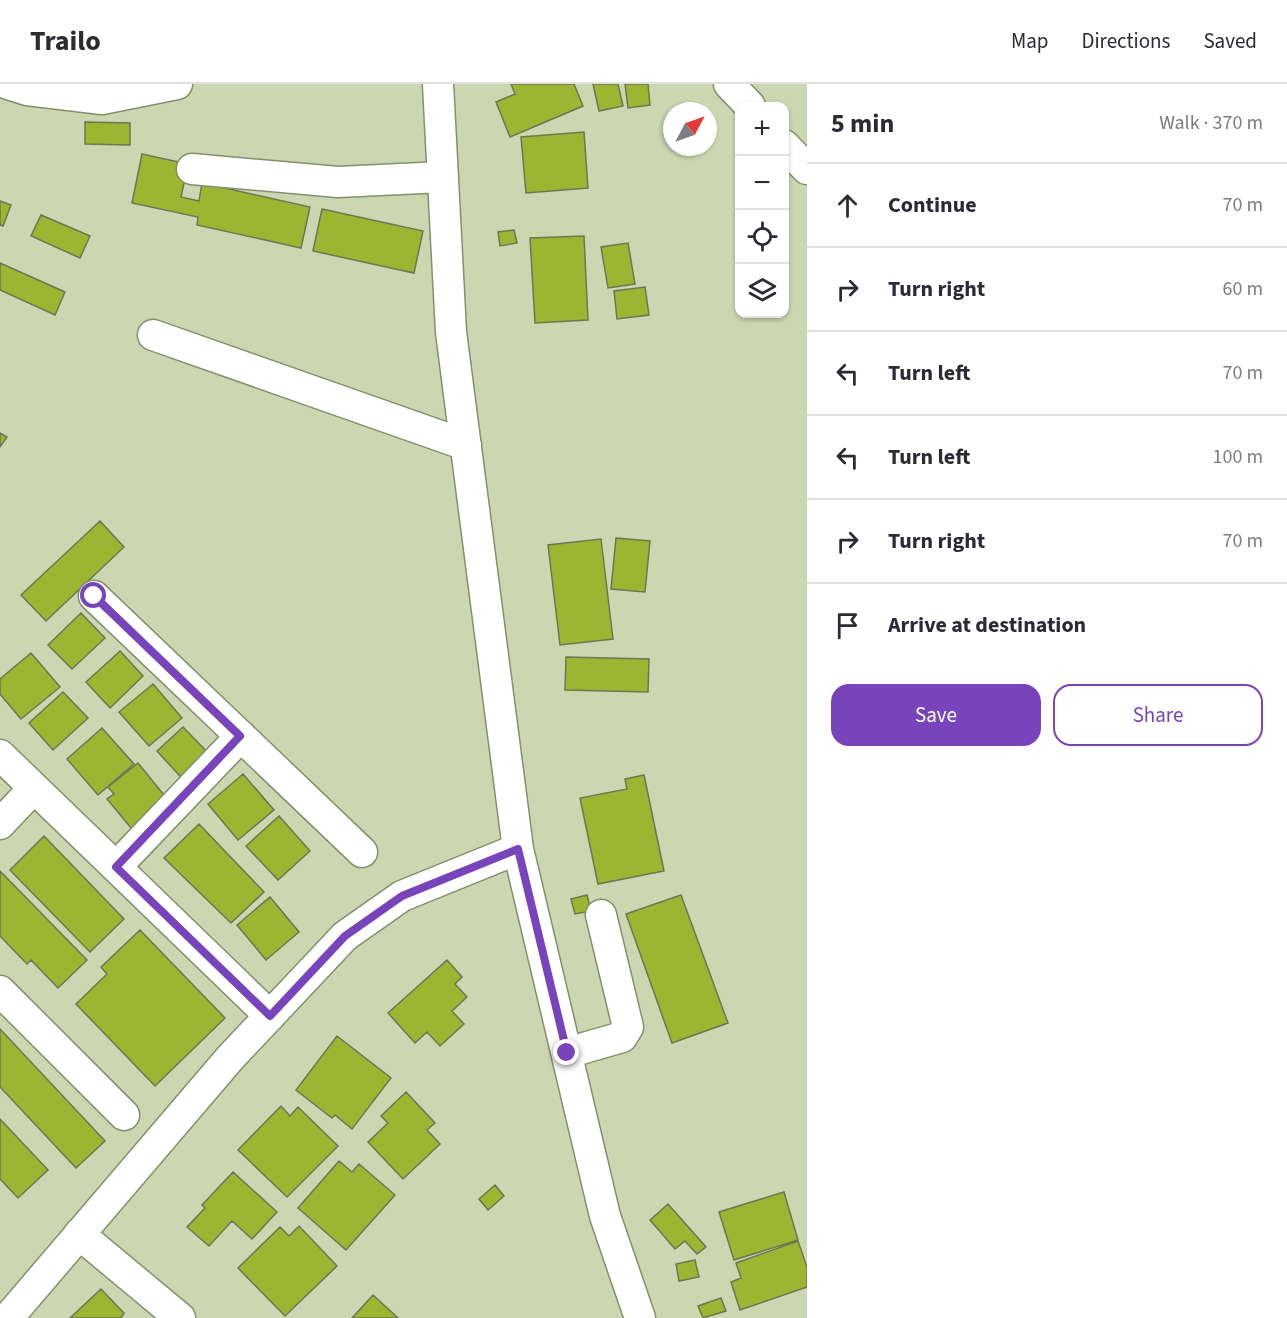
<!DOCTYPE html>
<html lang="en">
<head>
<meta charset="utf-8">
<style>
  body { margin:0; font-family:"Source Sans 3",sans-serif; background:#f7f7f7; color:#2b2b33 }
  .controls { position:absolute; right:18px; top:18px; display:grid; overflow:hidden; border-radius:12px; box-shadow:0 2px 4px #0004 }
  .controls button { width:54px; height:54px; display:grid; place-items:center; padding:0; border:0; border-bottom:2px solid #e1e1e2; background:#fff; color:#2b2b33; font:30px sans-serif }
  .compass { position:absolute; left:663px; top:18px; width:54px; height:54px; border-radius:50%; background:#fff; box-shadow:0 2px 4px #0004; rotate:49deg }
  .stop { position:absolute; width:18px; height:18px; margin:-14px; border:4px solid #7844bb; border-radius:50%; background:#fff }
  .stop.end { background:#7844bb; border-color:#fff; box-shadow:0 2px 6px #0008 }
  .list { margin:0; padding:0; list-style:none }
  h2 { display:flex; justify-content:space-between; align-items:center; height:78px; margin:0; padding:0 24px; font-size:26px }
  h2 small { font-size:20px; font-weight:400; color:#7c7c81 }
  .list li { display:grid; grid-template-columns:39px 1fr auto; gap:18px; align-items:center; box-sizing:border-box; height:84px; padding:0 24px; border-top:2px solid #e1e1e2 }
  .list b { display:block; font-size:22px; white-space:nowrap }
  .list em { font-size:20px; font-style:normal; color:#7c7c81 }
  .actions { display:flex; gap:12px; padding:18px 24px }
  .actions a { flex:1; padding:14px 0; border:2px solid #7844bb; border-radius:18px; text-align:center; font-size:21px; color:#7844bb }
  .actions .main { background:#7844bb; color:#fff }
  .icon { flex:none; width:33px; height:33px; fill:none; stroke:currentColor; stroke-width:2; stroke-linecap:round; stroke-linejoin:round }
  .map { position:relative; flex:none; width:807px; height:1234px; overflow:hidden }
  header { display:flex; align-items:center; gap:36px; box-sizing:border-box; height:84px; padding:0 30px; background:#fff; border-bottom:2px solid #e1e1e2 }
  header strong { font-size:28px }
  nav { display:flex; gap:33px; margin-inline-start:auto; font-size:21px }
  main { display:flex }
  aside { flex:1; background:#fff }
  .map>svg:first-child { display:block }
  .building { fill:#9db631; stroke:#6e7655; stroke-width:1.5 }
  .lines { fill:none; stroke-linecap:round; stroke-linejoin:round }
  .minor-casing { stroke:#858f6c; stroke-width:33 }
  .minor { stroke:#fff; stroke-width:30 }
  .route { stroke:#7844bb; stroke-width:8 }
</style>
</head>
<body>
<header>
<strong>Trailo</strong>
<nav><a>Map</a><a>Directions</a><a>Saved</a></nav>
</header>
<main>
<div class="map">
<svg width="807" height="1234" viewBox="0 0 807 1234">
  <rect width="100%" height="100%" fill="#ccd6b1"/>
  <!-- building -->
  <path class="building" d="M511,0H574L583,22L510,53L496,18L515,10Z
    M593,0H618L623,22L599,27Z
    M625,0H648L650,21L628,24Z
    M85,38L130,39V61L85,60Z
    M584,48L588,104L526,109L521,53Z
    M142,70L188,80L181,113L199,117L202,99L310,123L301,164L197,141L198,133L132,119Z
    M0,117L11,121L3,142L0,141Z
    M322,125L423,147L414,189L313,167Z
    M41,131L90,152L80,174L31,152Z
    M514,146L517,159L500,162L498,148Z
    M584,152L588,236L535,239L530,154Z
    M628,159L635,200L608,204L601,163Z
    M0,179L65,208L55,231L0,206Z
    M645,203L649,231L617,235L614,207Z
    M0,349L7,353L0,363Z
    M100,437L124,463L46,537L21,511Z
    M616,454L650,457L645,508L611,505Z
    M601,455L613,555L560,561L548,461Z
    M81,529L105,554L72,585L48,561Z
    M120,567L143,592L110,624L86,598Z
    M31,569L60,603L21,635L0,610V595Z
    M566,573L649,575L648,608L565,606Z
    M153,600L182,634L149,662L119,628Z
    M63,608L88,634L53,666L29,639Z
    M183,643L214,675L187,700L157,667Z
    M102,644L134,680L98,711L67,675Z
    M138,679L172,721L136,750L107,715L114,710L108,703Z
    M243,690L274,726L238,756L208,720Z
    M644,691L664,787L598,800L580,714L627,705L625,695Z
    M279,732L310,767L278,796L246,762Z
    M199,740L264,808L231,839L164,774Z
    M44,752L124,835L90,868L10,786Z
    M0,787L87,876L58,904L31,876L27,880L0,852Z
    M587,811L591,827L575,830L571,815Z
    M681,811L728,939L672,959L626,830Z
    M270,813L299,848L266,876L237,841Z
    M140,846L225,934L155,1002L76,920L107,890L101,883Z
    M447,876L462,893L455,900L467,913L452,927L464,940L440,962L427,948L415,959L388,929Z
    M0,945L105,1057L76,1084L0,1003Z
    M337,952L391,994L352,1045L335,1031L332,1034L296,1006Z
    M406,1008L435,1039L427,1046L440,1060L403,1095L368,1058L388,1039L381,1032Z
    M281,1022L290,1032L298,1023L338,1062L287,1113L238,1066Z
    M0,1035L48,1086L18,1114L0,1095Z
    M339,1077L352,1088L359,1080L395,1111L346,1166L298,1124Z
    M233,1088L277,1128L252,1155L232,1137L209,1162L187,1143L205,1124L202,1121Z
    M495,1101L504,1112L488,1126L479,1115Z
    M784,1108L798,1156L734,1176L719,1128Z
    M668,1120L706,1163L697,1170L685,1157L675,1165L650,1136Z
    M299,1142L337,1182L285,1232L238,1184L280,1143L289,1152Z
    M798,1157L807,1183V1203L740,1226L731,1198L741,1194L736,1179Z
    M695,1176L699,1193L679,1197L676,1180Z
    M101,1205L124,1229L121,1234H70Z
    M373,1211L398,1234H352Z
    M721,1214L726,1227L703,1234L698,1222Z"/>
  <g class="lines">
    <defs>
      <path id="minor" d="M8,0L27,6L102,15L177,0
        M438,0L451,248L518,765L605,1132L640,1234
        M729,0L750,22
        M784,61L807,85
        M192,85L338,98L443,93
        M153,251L466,361
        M94,512L362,768
        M0,671L270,932
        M0,740L34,704
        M116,783L241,652
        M0,907L124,1031
        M567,969L622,953L628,943L601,831
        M79,1150L180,1234
        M8,1234L230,974L345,852L402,812L518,765"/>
    </defs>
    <!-- minor casing -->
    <use href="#minor" class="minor-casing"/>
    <!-- minor -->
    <use href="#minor" class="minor"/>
  </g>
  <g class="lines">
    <!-- route -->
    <path class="route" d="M94,512L240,652L116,783L270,932L345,852L402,812L518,765L567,969"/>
  </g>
</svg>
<div class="controls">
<button>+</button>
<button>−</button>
<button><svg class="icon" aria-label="locate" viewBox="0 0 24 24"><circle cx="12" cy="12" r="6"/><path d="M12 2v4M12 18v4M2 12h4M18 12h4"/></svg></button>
<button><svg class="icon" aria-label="layers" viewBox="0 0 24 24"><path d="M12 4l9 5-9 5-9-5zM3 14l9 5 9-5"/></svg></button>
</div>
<svg class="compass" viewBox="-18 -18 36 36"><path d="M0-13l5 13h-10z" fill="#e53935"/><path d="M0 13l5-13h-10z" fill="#7c7c81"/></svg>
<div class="stop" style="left:94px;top:512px"></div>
<div class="stop end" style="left:567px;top:969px"></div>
</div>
<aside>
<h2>5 min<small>Walk · 370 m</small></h2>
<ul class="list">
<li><svg class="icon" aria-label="ahead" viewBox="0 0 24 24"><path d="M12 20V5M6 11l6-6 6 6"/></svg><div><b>Continue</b></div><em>70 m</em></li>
<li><svg class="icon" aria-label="right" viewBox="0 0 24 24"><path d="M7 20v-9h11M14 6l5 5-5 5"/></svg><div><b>Turn right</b></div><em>60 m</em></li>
<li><svg class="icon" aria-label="left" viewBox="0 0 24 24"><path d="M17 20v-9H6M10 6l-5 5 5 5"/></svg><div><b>Turn left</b></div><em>70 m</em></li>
<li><svg class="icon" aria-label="left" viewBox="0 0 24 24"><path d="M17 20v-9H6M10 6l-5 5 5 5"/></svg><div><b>Turn left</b></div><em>100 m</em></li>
<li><svg class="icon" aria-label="right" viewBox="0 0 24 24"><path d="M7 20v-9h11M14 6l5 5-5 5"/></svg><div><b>Turn right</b></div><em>70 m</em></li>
<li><svg class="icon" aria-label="arrive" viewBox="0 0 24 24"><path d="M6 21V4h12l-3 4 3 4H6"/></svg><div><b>Arrive at destination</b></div></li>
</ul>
<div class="actions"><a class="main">Save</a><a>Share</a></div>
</aside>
</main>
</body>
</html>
